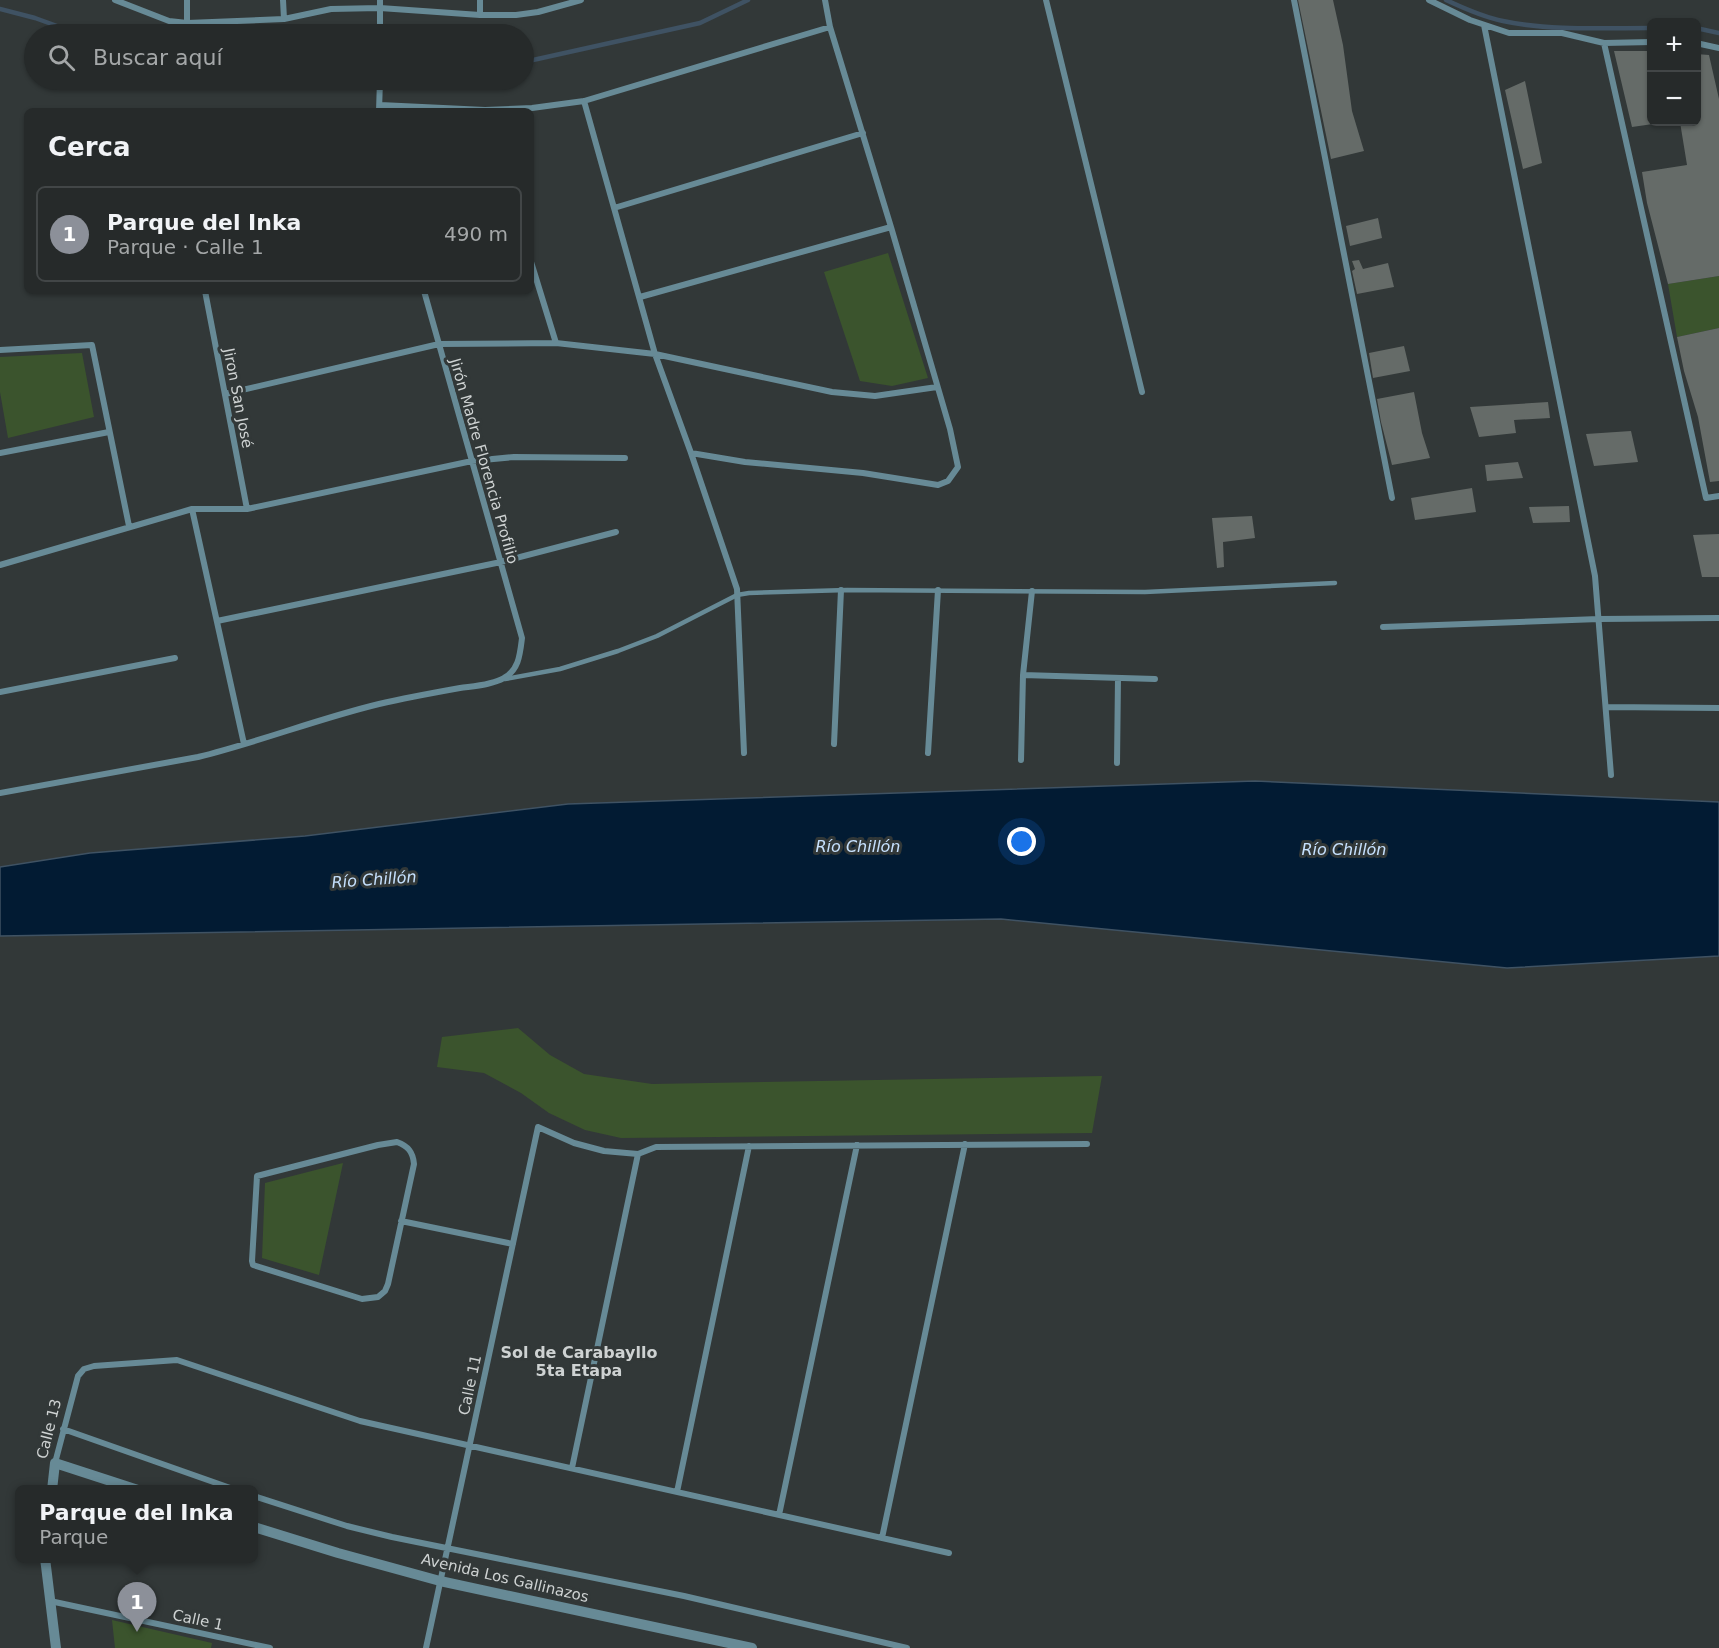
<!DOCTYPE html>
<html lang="es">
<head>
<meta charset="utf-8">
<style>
  body { margin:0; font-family:"DejaVu Sans",sans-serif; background:#2e3232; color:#f1f3f6 }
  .controls { position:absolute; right:18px; top:18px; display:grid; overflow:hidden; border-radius:9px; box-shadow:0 2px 4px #0004 }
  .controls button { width:54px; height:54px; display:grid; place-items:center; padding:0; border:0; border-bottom:2px solid #424647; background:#262a2a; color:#f1f3f6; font:30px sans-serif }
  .you { position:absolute; left:1022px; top:842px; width:21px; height:21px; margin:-15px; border:4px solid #fff; border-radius:50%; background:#1a73e8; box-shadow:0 0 0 9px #1a73e833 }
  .badge { display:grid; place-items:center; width:39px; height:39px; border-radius:50%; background:#8c9099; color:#fff; font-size:20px; font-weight:700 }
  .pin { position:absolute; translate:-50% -50px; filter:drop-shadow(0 2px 3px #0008) }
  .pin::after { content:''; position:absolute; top:32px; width:21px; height:18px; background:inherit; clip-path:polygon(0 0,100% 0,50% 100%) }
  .popup { position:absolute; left:15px; top:1485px; width:243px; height:78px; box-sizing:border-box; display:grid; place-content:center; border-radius:9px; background:#262a2a; filter:drop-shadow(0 2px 4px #0005); font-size:20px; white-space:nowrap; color:#a4a7a8 }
  .popup b { font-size:22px; color:#f1f3f6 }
  .popup::after { content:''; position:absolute; left:50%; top:100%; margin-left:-12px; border:12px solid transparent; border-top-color:#262a2a }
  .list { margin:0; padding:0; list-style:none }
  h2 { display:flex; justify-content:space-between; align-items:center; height:78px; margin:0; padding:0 24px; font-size:26px }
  h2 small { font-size:20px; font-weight:400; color:#a4a7a8 }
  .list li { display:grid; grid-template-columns:39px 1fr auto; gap:18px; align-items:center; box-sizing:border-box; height:96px; margin:0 12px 12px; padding:0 12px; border:2px solid #424647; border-radius:9px }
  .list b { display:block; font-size:22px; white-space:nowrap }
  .list p { margin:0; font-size:20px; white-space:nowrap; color:#a4a7a8 }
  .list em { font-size:20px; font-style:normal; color:#a4a7a8 }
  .icon { flex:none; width:33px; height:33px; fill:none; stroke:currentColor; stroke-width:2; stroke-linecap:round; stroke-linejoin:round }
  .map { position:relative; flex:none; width:1719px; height:1648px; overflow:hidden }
  .search { position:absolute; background:#262a2a; box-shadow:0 2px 4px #0004; left:24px; top:24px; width:510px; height:66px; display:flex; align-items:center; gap:15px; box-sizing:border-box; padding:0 21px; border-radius:33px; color:#a4a7a8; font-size:22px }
  .panel { position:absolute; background:#262a2a; box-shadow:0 2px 4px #0004; left:24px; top:108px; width:510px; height:186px; border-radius:9px }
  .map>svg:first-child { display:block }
  .green { fill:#3b542d }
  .water { fill:#021b33; stroke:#3f5263; stroke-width:1.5 }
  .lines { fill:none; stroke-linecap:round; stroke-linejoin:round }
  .stream { stroke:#3f5263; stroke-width:4.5 }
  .building { fill:#656b68 }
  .service { stroke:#678a96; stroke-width:4.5 }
  .minor { stroke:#678a96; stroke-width:6 }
  .tertiary { stroke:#678a96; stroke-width:10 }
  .labels { text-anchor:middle; stroke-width:6; stroke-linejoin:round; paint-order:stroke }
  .street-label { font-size:15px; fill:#ced2d2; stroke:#323838 }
  .water-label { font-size:16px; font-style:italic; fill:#c6e1fe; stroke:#323838 }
  .neighbourhood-label { font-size:16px; font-weight:bold; fill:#ced2d2; stroke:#323838 }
</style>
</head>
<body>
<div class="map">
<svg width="1719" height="1648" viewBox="0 0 1719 1648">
  <rect width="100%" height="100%" fill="#323838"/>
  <!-- green -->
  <path class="green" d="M888,253L928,378L892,386L860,381L824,272Z
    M1719,276V328L1677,337L1668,284Z
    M82,353L94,417L8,438L0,392V357Z
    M518,1028L550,1055L584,1074L652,1084L1102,1076L1092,1133L621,1138L585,1130L549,1113L521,1093L484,1073L437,1067L442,1037Z
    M343,1163L319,1275L262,1258L265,1183Z
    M112,1620L212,1643L211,1648H115Z"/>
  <!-- water -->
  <path class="water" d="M1255,781L1719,802V956L1507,968L1001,919L0,936V867L90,853L305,836L568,804Z"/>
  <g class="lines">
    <!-- stream -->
    <path class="stream" d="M1446,0C1461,7 1487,18 1503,21C1549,31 1604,28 1652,28
      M0,9L35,18L79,34
      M1696,28L1719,33
      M524,62L700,23L748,0"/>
  </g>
  <!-- building -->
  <path class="building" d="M1298,0H1333L1343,45L1352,111L1364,151L1331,159Z
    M1614,51H1652V122L1660,123L1632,127Z
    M1696,54L1709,55L1719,99V276L1668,284L1647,203L1642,172L1687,165L1680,122H1696Z
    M1525,81L1542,163L1523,169L1505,90Z
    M1378,218L1382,238L1350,246L1346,226Z
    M1359,260L1363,269L1388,263L1394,287L1357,294L1352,271L1355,269L1352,261Z
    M1719,328V481L1710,482L1698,417L1684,371L1677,337Z
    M1404,346L1410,371L1373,378L1369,353Z
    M1414,392L1422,433L1430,458L1392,465L1381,422L1377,399Z
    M1548,402L1550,418L1514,420L1516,433L1479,437L1470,407Z
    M1631,431L1638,462L1594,466L1586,434Z
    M1518,462L1523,478L1487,481L1485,465Z
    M1472,488L1476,512L1415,520L1411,498Z
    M1569,506L1570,522L1533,523L1529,507Z
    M1252,516L1255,538L1223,542L1224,567L1217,568L1212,518Z
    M1719,534V577H1702L1693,535Z"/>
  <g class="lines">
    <!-- service -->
    <path class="service" d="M505,679L560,669L618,651L657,636L737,595L749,593L847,590L1145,592L1335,583"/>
    <!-- minor -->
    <path class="minor" d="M115,0L169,21L187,23L284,19L331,9L380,8L480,15H516L538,12L581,0
      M187,0V23
      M283,0L284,19
      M380,0V34
      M480,0V15
      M1046,0L1142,392
      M1294,0L1392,498
      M1429,0L1470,20L1509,33H1562L1604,43L1652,42
      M1484,25L1595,576L1611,775
      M1604,43L1706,498L1719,496
      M1696,43L1719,48
      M584,101L655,354L691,453L737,589L744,753
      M380,105L485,110L532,108L584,101L830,27
      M379,111L380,80
      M614,208L863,133
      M531,262L556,343
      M205,291L247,509
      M640,297L891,227
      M0,350L92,345L129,526
      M225,394L439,344L556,343L655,354L832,392L875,396L937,387
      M0,453L109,432
      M691,453L745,462L863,473L938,485L948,481L958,467L950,429L891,227L830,27L825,0
      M192,509L244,744
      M0,565L192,509H247L472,461L514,457L625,458
      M217,621L501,562L616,532
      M1383,627L1599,619L1719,618
      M1023,675L1155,679
      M0,692L175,658
      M1606,707L1719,708
      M834,744L841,590
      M928,753L938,590
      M1021,760L1023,675L1032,591
      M1117,763L1118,678
      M0,793L198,757C259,742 317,719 379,704C405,698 432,693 460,688C474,686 492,685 504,678C519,670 520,654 522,638L424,291
      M397,1142C408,1146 413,1152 414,1164L388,1284L385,1291L378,1297L362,1299L253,1265L252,1261L257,1176L378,1145Z
      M401,1221L513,1244
      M63,1429L236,1490
      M55,1463L78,1376L84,1369L94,1366L177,1360L360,1421L949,1553
      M572,1468L638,1154
      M677,1492L749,1146
      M254,1496L347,1526L392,1537L684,1596L907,1648
      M779,1515L857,1145
      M882,1538L965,1144
      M50,1601L270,1648
      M426,1648L538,1127L574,1143L604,1151L638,1154L656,1147L1087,1144"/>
    <!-- tertiary -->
    <path class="tertiary" d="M52,1490L55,1463L138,1490
      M254,1527L338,1553L440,1581L752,1648
      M45,1558L56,1648"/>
  </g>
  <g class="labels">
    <!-- street labels -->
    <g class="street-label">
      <text transform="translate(238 398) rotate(79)" y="5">Jiron San José</text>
      <text transform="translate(484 461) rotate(74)" y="5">Jirón Madre Florencia Profilio</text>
      <text transform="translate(470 1385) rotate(-78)" y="5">Calle 11</text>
      <text transform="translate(49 1429) rotate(-76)" y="5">Calle 13</text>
      <text transform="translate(505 1578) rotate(13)" y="5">Avenida Los Gallinazos</text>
      <text transform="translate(198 1620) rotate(12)" y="5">Calle 1</text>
    </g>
    <!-- water labels -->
    <g class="water-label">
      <text x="858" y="852">Río Chillón</text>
      <text x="1344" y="855">Río Chillón</text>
      <text transform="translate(374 879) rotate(-4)" y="6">Río Chillón</text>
    </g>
    <!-- neighbourhood labels -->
    <g class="neighbourhood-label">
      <text x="579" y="1358">Sol de Carabayllo<tspan x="579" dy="18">5ta Etapa</tspan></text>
    </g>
  </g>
</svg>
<div class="controls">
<button>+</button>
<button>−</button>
</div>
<div class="you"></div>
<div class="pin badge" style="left:137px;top:1632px">1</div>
<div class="popup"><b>Parque del Inka</b>Parque</div>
<div class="search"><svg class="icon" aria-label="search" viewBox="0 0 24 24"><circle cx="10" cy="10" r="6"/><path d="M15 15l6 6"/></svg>Buscar aquí</div>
<section class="panel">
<h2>Cerca<small></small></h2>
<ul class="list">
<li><span class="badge">1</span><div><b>Parque del Inka</b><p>Parque · Calle 1</p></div><em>490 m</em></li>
</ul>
</section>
</div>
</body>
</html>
